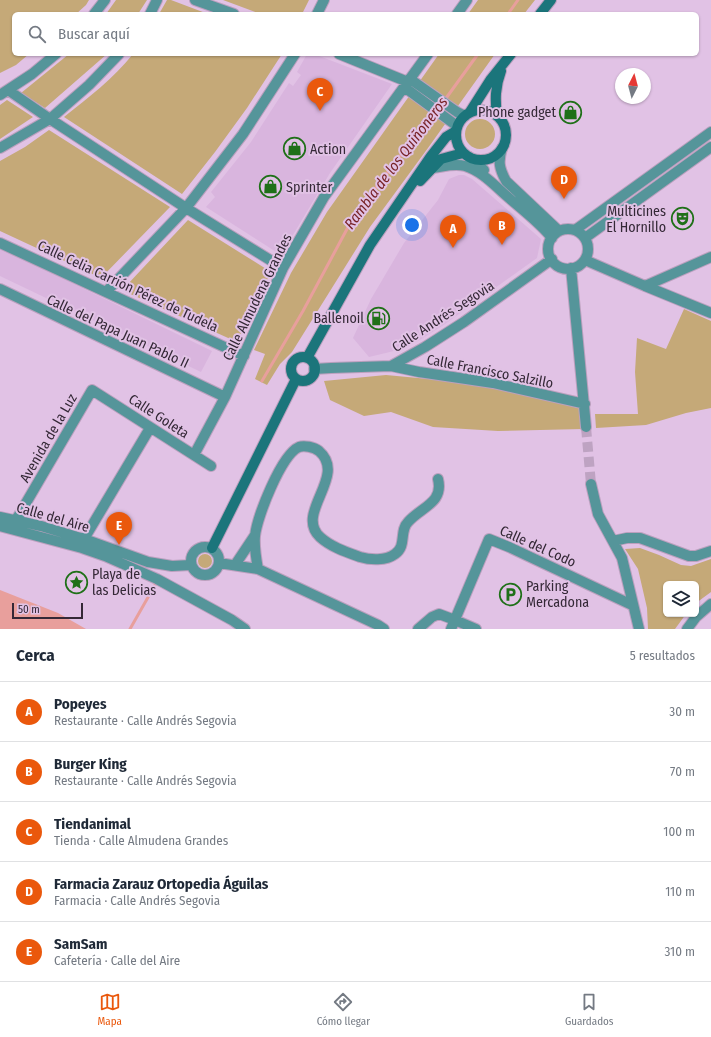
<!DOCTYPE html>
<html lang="es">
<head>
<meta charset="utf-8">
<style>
  body { margin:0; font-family:"Fira Sans Condensed",sans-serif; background:#f6f6f7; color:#1f2937 }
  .controls { position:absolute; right:12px; bottom:12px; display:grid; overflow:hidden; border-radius:6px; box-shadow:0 1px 3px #0004 }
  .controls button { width:36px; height:36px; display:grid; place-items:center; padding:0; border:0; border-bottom:1px solid #e0e1e3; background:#fff; color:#1f2937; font:20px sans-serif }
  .compass { position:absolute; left:615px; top:68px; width:36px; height:36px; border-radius:50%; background:#fff; box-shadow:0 1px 3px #0004; rotate:6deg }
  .scale { position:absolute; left:12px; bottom:10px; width:71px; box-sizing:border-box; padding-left:4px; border:2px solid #342836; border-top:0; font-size:11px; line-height:14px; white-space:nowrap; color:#342836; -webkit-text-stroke:3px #e1c2e5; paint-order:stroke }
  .you { position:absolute; left:412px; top:225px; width:14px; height:14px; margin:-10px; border:3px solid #fff; border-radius:50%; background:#1a73e8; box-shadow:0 0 0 6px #1a73e833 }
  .badge { display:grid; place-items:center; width:26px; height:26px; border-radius:50%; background:#ea580c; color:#fff; font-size:13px; font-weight:700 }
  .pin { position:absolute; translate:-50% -33px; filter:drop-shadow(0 1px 2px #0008) }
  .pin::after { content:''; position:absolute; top:21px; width:14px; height:12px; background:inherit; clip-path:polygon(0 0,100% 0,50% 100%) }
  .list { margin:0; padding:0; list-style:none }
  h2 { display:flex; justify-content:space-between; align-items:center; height:52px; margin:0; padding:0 16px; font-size:17px }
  h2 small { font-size:13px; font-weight:400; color:#747a83 }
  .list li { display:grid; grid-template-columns:26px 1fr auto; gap:12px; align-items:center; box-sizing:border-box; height:60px; padding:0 16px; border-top:1px solid #e0e1e3 }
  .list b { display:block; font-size:15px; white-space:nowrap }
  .list p { margin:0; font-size:13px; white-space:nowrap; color:#747a83 }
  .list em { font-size:13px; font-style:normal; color:#747a83 }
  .icon { flex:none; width:22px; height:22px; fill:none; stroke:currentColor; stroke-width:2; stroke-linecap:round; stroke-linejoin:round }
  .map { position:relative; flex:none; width:711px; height:629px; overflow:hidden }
  .search { position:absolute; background:#fff; box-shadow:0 1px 3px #0004; left:12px; right:12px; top:12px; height:44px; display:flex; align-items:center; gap:10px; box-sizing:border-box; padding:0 14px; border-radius:6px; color:#747a83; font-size:15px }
  .sheet { height:352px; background:#fff }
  nav { display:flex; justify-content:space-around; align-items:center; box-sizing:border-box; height:56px; border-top:1px solid #e0e1e3; background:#fff; font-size:11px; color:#747a83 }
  nav a { display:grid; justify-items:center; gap:2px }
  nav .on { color:#ea580c }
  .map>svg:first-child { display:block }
  .built { fill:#d9b5de }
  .green { fill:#c5a978 }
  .water { fill:#e89f9c }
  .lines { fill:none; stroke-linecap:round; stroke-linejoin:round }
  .stream { stroke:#e89f9c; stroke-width:3 }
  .street-tunnel { stroke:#bea3c2; stroke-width:10; stroke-dasharray:10 5; stroke-linecap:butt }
  .street-casing { stroke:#bba0be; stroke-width:12 }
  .secondary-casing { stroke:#bba0be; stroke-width:12 }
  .street { stroke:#55959a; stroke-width:10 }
  .secondary { stroke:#1b757b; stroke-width:10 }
  .labels { text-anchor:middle; stroke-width:4; stroke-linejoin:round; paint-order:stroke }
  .poi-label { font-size:14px; fill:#342836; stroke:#e1c2e5; text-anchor:start }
  .street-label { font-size:14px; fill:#342836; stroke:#e1c2e5 }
  .water-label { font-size:15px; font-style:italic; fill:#782327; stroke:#e1c2e5 }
</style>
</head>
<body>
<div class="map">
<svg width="711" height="629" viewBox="0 0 711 629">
  <rect width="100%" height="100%" fill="#e1c2e5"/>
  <!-- built -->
  <path class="built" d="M307,54H314L392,84L330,173L281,255L206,207L215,197L211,192L251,142L289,83L293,86L301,75L297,72Z
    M459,175H464L472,179L541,239L537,258L445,324L418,341L398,350L369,357L353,338L371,299L404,243L438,200L449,179Z
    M0,248L212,351L201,372L0,276Z"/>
  <!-- green -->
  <path class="green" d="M0,0H89L86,5L76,14H14V54H29L16,65L0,73Z
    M116,0H147L138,14H106Z
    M167,0H171L208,14H159Z
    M223,0H309L302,14H261Z
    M478,0H535L524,14H468Z
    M69,54H107L45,108L21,93Z
    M133,54H282L247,108L215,152L182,194L64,117C88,98 114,78 133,54Z
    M439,54H495L428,148L370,227L292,352L280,364L267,385L255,379L265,354L254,350L291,273L327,212Z
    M7,100L33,117L0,139V105Z
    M465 134a15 15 0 1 1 30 0a15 15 0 1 1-30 0Z
    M49,130L170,207L101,278L0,231V161L25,147Z
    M188,220L271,272L237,342L126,292V286Z
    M684,309L711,321V408L686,413L646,425L596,428L595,414H638L635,372L637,338L666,349Z
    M386,375L461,382L501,388L582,409L583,429L498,431L433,427L391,412L364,416L330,400L324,381Z
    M640,548L659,555L681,565L691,566L711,559V592L696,603V584H666V614H686L675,629H648L647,608L638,569L625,549Z
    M198 561a7 7 0 1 1 14 0a7 7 0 1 1-14 0Z"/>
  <!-- water -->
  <path class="water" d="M0,590L58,613L86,629H0Z"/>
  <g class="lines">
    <!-- stream -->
    <path class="stream" d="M508,14L518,0
      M444,101L478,54
      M262,381L303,311L354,216L435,111
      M130,629L155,585"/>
    <!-- street-tunnel -->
    <path class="street-tunnel" d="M586,427L591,484"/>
    <defs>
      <path id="street" d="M195,0L234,14
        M94,14L105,0
        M150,14L157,0
        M317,14L324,0
        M457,14L467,0
        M339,54L408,82
        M410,79L457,112L465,116
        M404,87L457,126
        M8,90L50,119L186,208L283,268
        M0,95L32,74L56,54
        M0,148L50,119L89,85L119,54
        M502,148C498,162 499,168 506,181L559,231
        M469,157L484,170
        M432,168C443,167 453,163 465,166C482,171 496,187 509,198C524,211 540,223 552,238
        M548 249a20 20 0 1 1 40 0a20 20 0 1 1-40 0Z
        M575,230L711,132
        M585,238L711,147
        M0,243L244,356
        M585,260L645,286L711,257
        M571,268L586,427
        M645,286L711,313
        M0,289L225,397
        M107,291L186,208L243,134L295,54
        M391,366L419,372L493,383L585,404
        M314,369L331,368L391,366L425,347L464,322L552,259
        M194,455L225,397L283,268L324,197L428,54
        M591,484L598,514L622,558L639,629
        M0,517L41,526L84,539L148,562L172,566L191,565
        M16,520L92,390L211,466
        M0,526L82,548L105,556L157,579L232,620L245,629
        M84,539L150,428
        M613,541L627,538H640L689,556H696L711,551
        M191 561a14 14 0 1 1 28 0a14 14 0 1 1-28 0Z
        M219,563L258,569L378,625L384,629
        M235,565L255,535
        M258,569C256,558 254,547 255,536C257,517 281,455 299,447C304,445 314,447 319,451C348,476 294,513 320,537C331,547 346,552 360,557C370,560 386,561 395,554C407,546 399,531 408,522C421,507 444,503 438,479
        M418,629L432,617L439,614L455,620L476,629
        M451,629L489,539L509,547L632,605
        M687,629L696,617L711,604"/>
      <path id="secondary" d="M540,14L551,0
        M456 135a25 25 0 1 1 50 0a25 25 0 1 1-50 0Z
        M470,112L491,79L511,54
        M497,116C495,100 495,87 501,71
        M420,181L441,159L463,153
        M291 369a12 12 0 1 1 24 0a12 12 0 1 1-24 0Z
        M307,358L370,245L431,156L446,137L456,131
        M212,548L296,379"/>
    </defs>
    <!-- street casing -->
    <use href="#street" class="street-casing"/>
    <!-- secondary casing -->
    <use href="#secondary" class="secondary-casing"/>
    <!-- street -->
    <use href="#street" class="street"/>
    <!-- secondary -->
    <use href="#secondary" class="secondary"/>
  </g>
  <!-- icons -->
  <defs>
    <symbol id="shop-ring" viewBox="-11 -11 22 22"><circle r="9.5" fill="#e1c2e5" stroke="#1f7018" stroke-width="1.5"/><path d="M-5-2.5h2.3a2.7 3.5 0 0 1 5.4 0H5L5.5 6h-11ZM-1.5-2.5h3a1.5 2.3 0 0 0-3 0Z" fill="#1f7018"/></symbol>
    <symbol id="theatre-ring" viewBox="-11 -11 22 22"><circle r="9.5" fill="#e1c2e5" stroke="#1f7018" stroke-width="1.5"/><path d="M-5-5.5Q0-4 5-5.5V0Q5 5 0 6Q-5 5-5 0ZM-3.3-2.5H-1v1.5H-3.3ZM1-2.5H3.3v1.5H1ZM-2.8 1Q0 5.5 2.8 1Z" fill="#1f7018"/></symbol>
    <symbol id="fuel-ring" viewBox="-11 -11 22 22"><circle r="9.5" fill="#e1c2e5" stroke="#1f7018" stroke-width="1.5"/><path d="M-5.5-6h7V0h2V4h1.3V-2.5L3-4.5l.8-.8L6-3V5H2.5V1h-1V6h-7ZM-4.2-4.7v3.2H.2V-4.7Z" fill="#1f7018"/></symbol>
    <symbol id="sight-ring" viewBox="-11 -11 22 22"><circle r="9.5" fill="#e1c2e5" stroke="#1f7018" stroke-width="1.5"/><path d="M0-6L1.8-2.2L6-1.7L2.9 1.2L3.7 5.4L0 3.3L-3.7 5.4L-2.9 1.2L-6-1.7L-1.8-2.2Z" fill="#1f7018"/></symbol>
    <symbol id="parking-ring" viewBox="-11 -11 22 22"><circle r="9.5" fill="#e1c2e5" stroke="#1f7018" stroke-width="1.5"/><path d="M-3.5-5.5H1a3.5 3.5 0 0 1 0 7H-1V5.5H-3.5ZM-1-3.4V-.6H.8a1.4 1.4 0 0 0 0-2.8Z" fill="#1f7018"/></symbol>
  </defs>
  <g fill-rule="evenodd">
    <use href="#shop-ring" x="558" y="100" width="25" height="25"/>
    <use href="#shop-ring" x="282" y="136" width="25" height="25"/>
    <use href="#shop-ring" x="258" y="174" width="25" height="25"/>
    <use href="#theatre-ring" x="670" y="206" width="25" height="25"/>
    <use href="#fuel-ring" x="366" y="306" width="25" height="25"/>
    <use href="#sight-ring" x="64" y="570" width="25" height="25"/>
    <use href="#parking-ring" x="498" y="582" width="25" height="25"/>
  </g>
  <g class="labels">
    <!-- poi labels -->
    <g class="poi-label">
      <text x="556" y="117" text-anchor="end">Phone gadget</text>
      <text x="310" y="154">Action</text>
      <text x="286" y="192">Sprinter</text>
      <text x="666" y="216" text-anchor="end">Multicines<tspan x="666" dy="16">El Hornillo</tspan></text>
      <text x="364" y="323" text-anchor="end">Ballenoil</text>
      <text x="92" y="579">Playa de<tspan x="92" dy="16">las Delicias</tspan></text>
      <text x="526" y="591">Parking<tspan x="526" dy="16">Mercadona</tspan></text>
    </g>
    <!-- street labels -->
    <g class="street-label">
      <text transform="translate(128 286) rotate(25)" y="5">Calle Celia Carrión Pérez de Tudela</text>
      <text transform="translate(257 297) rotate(-64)" y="5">Calle Almudena Grandes</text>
      <text transform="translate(443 316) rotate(-33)" y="5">Calle Andrés Segovia</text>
      <text transform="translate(118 331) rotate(25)" y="5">Calle del Papa Juan Pablo II</text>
      <text transform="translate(490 371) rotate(11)" y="5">Calle Francisco Salzillo</text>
      <text transform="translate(159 416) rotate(33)" y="5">Calle Goleta</text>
      <text transform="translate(48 438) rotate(-60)" y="5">Avenida de la Luz</text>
      <text transform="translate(53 517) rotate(16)" y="5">Calle del Aire</text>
      <text transform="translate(538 546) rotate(24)" y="5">Calle del Codo</text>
    </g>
    <!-- water labels -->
    <g class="water-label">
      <text transform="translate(396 163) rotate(-53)" y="5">Rambla de los Quiñoneros</text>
    </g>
  </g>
</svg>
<div class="controls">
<button><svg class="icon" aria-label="layers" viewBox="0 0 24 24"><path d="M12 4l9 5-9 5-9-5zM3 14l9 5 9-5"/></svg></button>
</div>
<svg class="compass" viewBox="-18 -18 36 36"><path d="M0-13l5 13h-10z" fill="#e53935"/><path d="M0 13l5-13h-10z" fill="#747a83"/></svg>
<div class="scale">50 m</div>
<div class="you"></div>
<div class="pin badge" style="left:453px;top:248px">A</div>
<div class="pin badge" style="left:502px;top:245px">B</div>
<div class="pin badge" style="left:320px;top:111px">C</div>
<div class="pin badge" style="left:564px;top:199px">D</div>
<div class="pin badge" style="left:119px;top:545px">E</div>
<div class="search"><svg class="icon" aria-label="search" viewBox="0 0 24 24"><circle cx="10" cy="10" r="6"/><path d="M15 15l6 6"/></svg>Buscar aquí</div>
</div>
<section class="sheet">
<h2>Cerca<small>5 resultados</small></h2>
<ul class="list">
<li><span class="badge">A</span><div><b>Popeyes</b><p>Restaurante · Calle Andrés Segovia</p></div><em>30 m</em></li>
<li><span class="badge">B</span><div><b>Burger King</b><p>Restaurante · Calle Andrés Segovia</p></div><em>70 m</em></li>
<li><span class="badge">C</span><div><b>Tiendanimal</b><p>Tienda · Calle Almudena Grandes</p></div><em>100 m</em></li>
<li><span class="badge">D</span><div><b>Farmacia Zarauz Ortopedia Águilas</b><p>Farmacia · Calle Andrés Segovia</p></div><em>110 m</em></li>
<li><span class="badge">E</span><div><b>SamSam</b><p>Cafetería · Calle del Aire</p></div><em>310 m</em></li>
</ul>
</section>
<nav>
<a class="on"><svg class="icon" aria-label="map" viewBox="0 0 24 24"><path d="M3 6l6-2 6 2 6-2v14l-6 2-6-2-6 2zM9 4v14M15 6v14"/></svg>Mapa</a>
<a><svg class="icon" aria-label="directions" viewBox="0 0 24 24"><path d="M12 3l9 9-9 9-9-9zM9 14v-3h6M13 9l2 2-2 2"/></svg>Cómo llegar</a>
<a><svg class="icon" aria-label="saved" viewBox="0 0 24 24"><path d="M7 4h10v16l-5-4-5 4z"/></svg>Guardados</a>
</nav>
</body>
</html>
